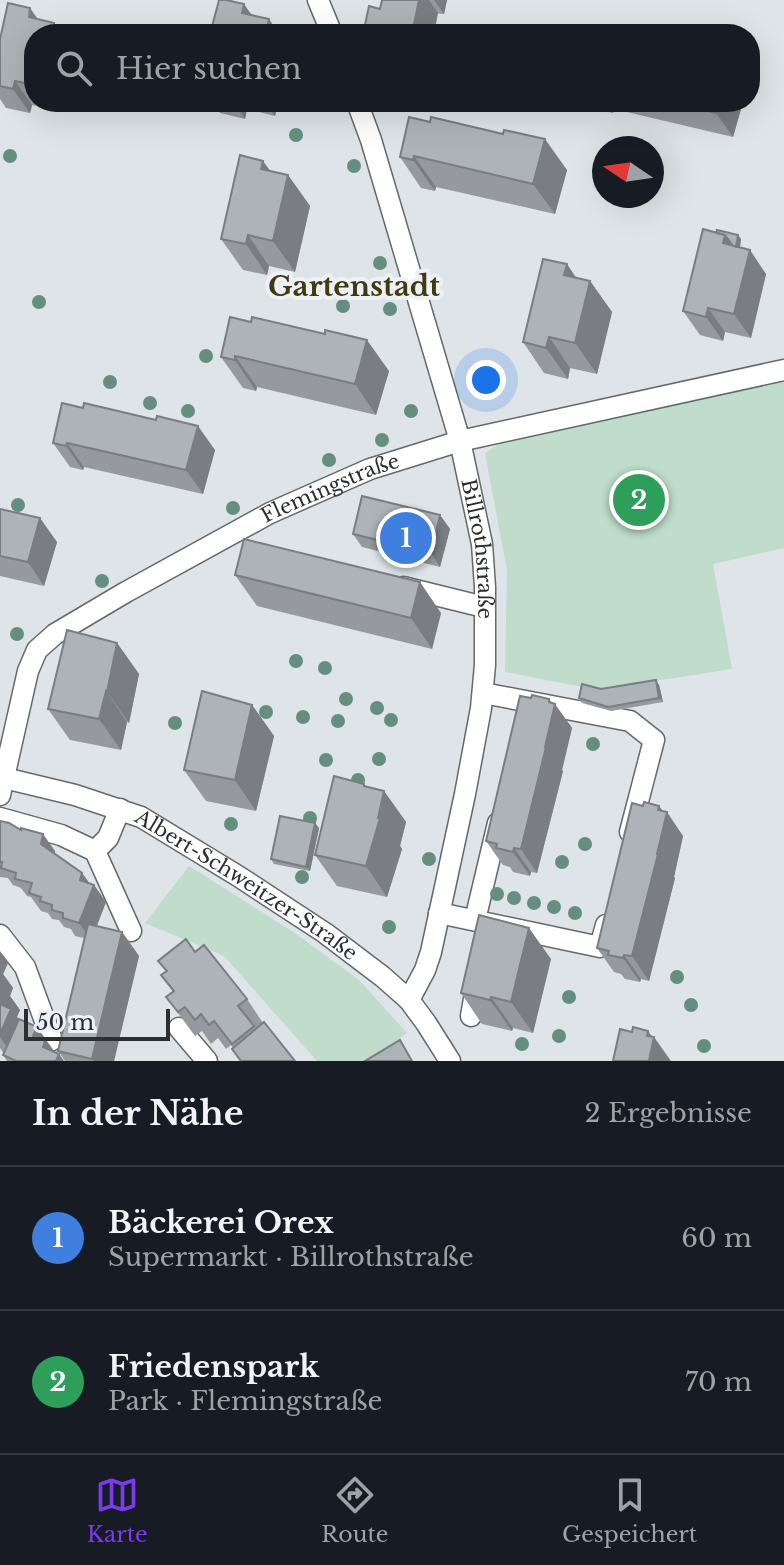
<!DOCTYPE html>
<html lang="de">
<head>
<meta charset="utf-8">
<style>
  body { margin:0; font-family:"Libre Baskerville",serif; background:#20242c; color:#f1f3f6 }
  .compass { position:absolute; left:592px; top:136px; width:72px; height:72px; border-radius:50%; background:#171b24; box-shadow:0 8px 32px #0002; rotate:283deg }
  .scale { position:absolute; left:24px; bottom:20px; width:146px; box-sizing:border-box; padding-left:8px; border:4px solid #2c2e30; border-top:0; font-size:22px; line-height:28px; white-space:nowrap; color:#2c2e30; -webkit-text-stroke:6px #ecf1f7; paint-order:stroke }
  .you { position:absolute; left:486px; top:380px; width:28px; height:28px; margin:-20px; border:6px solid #fff; border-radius:50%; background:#1a73e8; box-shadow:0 0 0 12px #1a73e833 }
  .badge { display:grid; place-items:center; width:52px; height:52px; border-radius:50%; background:#7c3aed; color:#fff; font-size:26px; font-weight:700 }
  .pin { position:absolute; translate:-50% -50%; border:4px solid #fff; box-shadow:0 2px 8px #0006 }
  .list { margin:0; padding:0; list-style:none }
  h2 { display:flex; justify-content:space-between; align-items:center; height:104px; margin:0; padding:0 32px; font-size:34px }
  h2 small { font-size:26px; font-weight:400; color:#9ea1a6 }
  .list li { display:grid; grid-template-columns:52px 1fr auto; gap:24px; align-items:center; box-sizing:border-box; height:144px; padding:0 32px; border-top:2px solid #363941 }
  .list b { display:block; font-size:30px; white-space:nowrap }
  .list p { margin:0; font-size:26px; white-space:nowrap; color:#9ea1a6 }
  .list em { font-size:26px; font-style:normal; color:#9ea1a6 }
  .icon { flex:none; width:44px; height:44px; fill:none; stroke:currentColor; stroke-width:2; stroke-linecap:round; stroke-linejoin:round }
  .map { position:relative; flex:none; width:784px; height:1061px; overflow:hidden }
  .search { position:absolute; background:#171b24; box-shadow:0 8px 32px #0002; left:24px; right:24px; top:24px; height:88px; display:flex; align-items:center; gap:20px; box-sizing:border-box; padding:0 28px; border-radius:32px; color:#9ea1a6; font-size:30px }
  .sheet { height:392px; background:#171b24 }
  nav { display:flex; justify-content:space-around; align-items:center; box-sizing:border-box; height:112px; border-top:2px solid #363941; background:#171b24; font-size:22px; color:#9ea1a6 }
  nav a { display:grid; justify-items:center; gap:4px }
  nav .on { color:#7c3aed }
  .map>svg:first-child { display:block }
  .green { fill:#bfddca }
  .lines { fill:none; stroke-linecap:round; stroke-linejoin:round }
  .minor-casing { stroke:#64696e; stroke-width:23 }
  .minor { stroke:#fff; stroke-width:20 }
  .tree { fill:#648f80 }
  .wall { fill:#969a9e }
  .shaded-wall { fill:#7a7d81 }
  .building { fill:#aeb3b8; stroke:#7a7d81; stroke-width:2 }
  .labels { text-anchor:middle; stroke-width:8; stroke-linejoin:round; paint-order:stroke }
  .street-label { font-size:20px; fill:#2c2e30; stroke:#ecf1f7 }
  .district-label { font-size:28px; font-weight:bold; fill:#41390f; stroke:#ecf1f7 }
</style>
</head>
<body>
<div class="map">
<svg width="784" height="1061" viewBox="0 0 784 1061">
  <rect width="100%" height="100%" fill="#dfe4e9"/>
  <!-- green -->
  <path class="green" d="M784,380V548L713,564L732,669L597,690L505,672L507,571L485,453L503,441L621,413Z
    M189,866L295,933L359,980L407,1033L369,1061H317L224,956L145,923Z"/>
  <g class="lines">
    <defs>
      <g id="minor">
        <path d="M318,0L332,34"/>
        <path id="s1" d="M357,102L371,140L460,441L482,544L485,587V665L481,708L465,794L431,952L425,970L409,1000"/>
        <path d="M403,587L484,607"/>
        <path d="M483,693L630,721L654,740L630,832"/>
        <path id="s2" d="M0,777L75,795L141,817L238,876L325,933L383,977L409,1000L426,1023L450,1061"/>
        <path id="s3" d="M0,795L28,671L37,650L55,634L126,592L270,513L370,469L460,441L784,370"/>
        <path d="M0,818L61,835L95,851L131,931"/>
        <path d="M95,851L108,838L120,809"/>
        <path d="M439,913L600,947L606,925"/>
        <path d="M475,920L498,823"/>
        <path d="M0,935L25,967L52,1040"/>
        <path d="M471,1016L477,982"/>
        <path d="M179,1028L207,1061"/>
      </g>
    </defs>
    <!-- minor casing -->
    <use href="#minor" class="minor-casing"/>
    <!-- minor -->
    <use href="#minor" class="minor"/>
  </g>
  <!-- trees -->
  <g class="tree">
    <circle cx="296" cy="135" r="7"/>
    <circle cx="10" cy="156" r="7"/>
    <circle cx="354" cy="166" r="7"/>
    <circle cx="380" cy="263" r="7"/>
    <circle cx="39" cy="302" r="7"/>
    <circle cx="343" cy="306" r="7"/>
    <circle cx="390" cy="309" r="7"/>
    <circle cx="206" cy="356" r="7"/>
    <circle cx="110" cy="382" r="7"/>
    <circle cx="150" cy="403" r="7"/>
    <circle cx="188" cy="411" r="7"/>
    <circle cx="411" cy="411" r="7"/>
    <circle cx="382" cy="440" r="7"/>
    <circle cx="329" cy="460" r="7"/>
    <circle cx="18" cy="505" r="7"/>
    <circle cx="233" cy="508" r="7"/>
    <circle cx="102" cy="581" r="7"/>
    <circle cx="17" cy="634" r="7"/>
    <circle cx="296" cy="661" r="7"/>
    <circle cx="325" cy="668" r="7"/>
    <circle cx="346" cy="699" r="7"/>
    <circle cx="377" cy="708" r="7"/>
    <circle cx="266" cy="712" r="7"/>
    <circle cx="303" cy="717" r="7"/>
    <circle cx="391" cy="720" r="7"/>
    <circle cx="338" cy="721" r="7"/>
    <circle cx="175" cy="723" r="7"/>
    <circle cx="593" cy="744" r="7"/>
    <circle cx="379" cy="759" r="7"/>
    <circle cx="326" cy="760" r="7"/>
    <circle cx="358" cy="780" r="7"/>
    <circle cx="310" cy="818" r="7"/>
    <circle cx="231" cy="824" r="7"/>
    <circle cx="585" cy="844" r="7"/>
    <circle cx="429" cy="859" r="7"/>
    <circle cx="562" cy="862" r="7"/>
    <circle cx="302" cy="877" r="7"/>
    <circle cx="497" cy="894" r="7"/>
    <circle cx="514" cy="898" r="7"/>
    <circle cx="534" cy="903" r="7"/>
    <circle cx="554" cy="907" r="7"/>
    <circle cx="575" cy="913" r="7"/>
    <circle cx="389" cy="927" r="7"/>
    <circle cx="677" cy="977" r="7"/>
    <circle cx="569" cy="997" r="7"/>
    <circle cx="691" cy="1005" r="7"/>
    <circle cx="559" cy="1036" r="7"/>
    <circle cx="522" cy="1044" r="7"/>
    <circle cx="704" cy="1046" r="7"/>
  </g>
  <!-- wall -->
  <path class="wall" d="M382,0H447L444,14L380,9Z
    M38,19L54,23L62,34H34V102H59L57,110L32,105L30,113L6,108L0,99V39Z
    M213,102H278L275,116L247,109L245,119L220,113Z
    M594,102H743L733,137L614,109L613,113L600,110Z
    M409,117L567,170L555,214L436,187L435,191L421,188L400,157Z
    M271,171L288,175L310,206L295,272L269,266L267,275L243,270L221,239Z
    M741,239L740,248L766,274L751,338L725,332L723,341L700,335L683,311Z
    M576,278L590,281L612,312L597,374L570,368L568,379L544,373L523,342Z
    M230,317L389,371L376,415L257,387L256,391L243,388L221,357Z
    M62,403L215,450L203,494L84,467L83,470L70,467L53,443Z
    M0,509L57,542L44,586L0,576Z
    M440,515L450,529L440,567L362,547L353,534Z
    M235,575L441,613L432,649L257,606Z
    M98,637L100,639L117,643L139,674L129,723L127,722L121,750L70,740L48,709Z
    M659,685L663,702L611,711L582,703L579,698L601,689Z
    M531,698L553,703L572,728L562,770L563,771L537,873L531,872L530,876L513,872L510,867L503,865L486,841Z
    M252,705L274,736L256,811L206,801L184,770Z
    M366,786L384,791L406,822L400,846L402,849L387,897L337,886L315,855Z
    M643,806L663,811L683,836L674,877L675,878L649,981L641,979L640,982L625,979L621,974L614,972L597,948Z
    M0,821L55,851V854L82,873L89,883L94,885L106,902L97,926L122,932L139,956L114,1061H65L58,1051L84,938L75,936L71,929L64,927L59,920L52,919L48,913L41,911L31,897L27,896L21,888L13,885L8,878L0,877Z
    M319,828L310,871L274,864L271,859Z
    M0,952L8,963L3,974L13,988L10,996L20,1010L17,1017L19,1019L37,1027L53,1052L64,1061H7L3,1055L4,1054L0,1048Z
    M195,952L247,999L263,1023L295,1061H240L232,1049L233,1048L231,1045L226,1049L218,1038L211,1044L202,1031L195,1036L166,997L173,992L161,975L166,971L158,961Z
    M551,959L533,1033L513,1028L512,1031L482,1024L461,993Z"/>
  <!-- shaded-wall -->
  <path class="shaded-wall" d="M419,0H429L438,13L434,34H412Z
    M434,0H447L444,14Z
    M244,4L265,34L242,13Z
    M30,8L47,32L29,17Z
    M269,19L279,34H266Z
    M54,23L62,34H52Z
    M15,81L32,105L30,113L13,89Z
    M51,102H59L57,110Z
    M233,102H242L247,109L245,119Z
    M265,102H278L275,116Z
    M606,102H609L614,109L613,113Z
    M719,102H743L733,137L716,113Z
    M545,139L567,170L555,214L533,184Z
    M414,156L436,187L435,191L413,160Z
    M263,161L285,191L288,175L310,206L295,272L273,241L261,169Z
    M248,235L269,266L267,275L246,244Z
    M725,235L742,259L723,243Z
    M738,235L741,239L739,253L735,248Z
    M750,250L766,274L751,338L734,314Z
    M567,264L587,294L590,281L612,312L597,374L575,343L564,275Z
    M708,308L725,332L723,341L706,317Z
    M549,337L570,368L568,379L546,348Z
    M367,340L389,371L376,415L355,384Z
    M235,356L257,387L256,391L235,360Z
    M198,426L215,450L203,494L186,470Z
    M67,443L84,467L83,470L66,446Z
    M440,515L450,529L440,567L431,553Z
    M40,518L57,542L44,586L28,562Z
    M420,582L441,613L432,649L411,618Z
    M98,637L114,660L117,643L139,674L129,723L107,692Z
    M656,680L659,685L663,702L659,698Z
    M106,691L127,722L121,750L99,719Z
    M549,699L554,706L555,704L572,728L562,770L563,771L537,873L521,849L545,747Z
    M252,705L274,736L256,811L235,780Z
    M364,784L380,807L384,791L406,822L400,846L402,849L387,897L366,866Z
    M659,806L666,815L667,812L683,836L674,877L675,878L649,981L632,956L657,854Z
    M315,823L319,828L310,871L306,867Z
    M43,834L55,851L54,861L41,844Z
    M514,848L531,872L530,876L513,852Z
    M82,873L93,888L94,885L106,902L91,940L79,923L80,880Z
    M529,928L551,959L533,1033L511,1002Z
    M122,932L139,956L114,1061H94L92,1059Z
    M0,952L8,963L3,974L13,988L10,996L20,1010L17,1017L28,1033L16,1060L0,1037Z
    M624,955L641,979L640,982L623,958Z
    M491,997L513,1028L512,1031L490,1000Z
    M37,1027L54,1051L53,1053L59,1054L64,1061H52L33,1036Z
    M648,1031L654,1039V1037L671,1061H649L647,1036Z"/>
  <!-- building -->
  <path class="building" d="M219,0H226L244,4L242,13L269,19L266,34H210Z
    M382,0H419L412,34H363L369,6L380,9Z
    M8,3L30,8L29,17L54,23L52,34H34V85L15,81L13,89L0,86V39Z
    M670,102H719L716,113Z
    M409,117L430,122L431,117L503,134L504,130L545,139L533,184L414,156L413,160L400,157Z
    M240,155L263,161L261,169L288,175L273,241L248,235L246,244L221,239Z
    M703,229L725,235L723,243L750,250L734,314L708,308L706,317L683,311Z
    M717,230L738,235L736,247L733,246L725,235L716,233Z
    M543,259L567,264L564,275L590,281L575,343L549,337L546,348L523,342Z
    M230,317L251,322L252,317L325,334V330L367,340L355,384L235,356V360L221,357Z
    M62,403L83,408L84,403L156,420L157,416L198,426L186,470L67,443L66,446L53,443Z
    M362,496L440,515L431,553L353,534Z
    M0,509L40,518L28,562L0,556Z
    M244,539L420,582L411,618L235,575Z
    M67,630L117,643L107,692L106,691L99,719L48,709Z
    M656,680L659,698L608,707L579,698L582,684L601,689Z
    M202,691L252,705L235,780L184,770Z
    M532,695L549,699V702L555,704L545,747H546L521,849L514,848L513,852L496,848L497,844L486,841L520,696L531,698Z
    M334,776L364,784V786L384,791L378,818H380L366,866L315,855Z
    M644,802L659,806L658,810L667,812L657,854H658L632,956L624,955L623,958L608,955L609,951L597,948L632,803L643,806Z
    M280,816L315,823L306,867L271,859Z
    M0,821L9,823L21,830V828L43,834L41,844L82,873L80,880L94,885L79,923L63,918V913L52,910V905L40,901L41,897L29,893L32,883L15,879L16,873L1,868L2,862H0Z
    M479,915L529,928L511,1002L491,997L490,1000L461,993Z
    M88,924L122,932L92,1059L58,1051Z
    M186,939L195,952L204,945L247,999L238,1006L254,1026L232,1044L214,1021L209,1025L201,1014L195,1020L185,1007L178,1012L166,997L174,991L161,975L167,971L158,961Z
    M0,1004L11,1009L0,1034Z
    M19,1019L37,1027L33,1036L45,1041L43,1047L59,1054L56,1061H16L3,1055Z
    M264,1022L295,1061H241L232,1049Z
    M633,1027L648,1031L647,1036L654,1037L649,1061H613L620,1029L632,1032Z
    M400,1040L412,1061H365Z"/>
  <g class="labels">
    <!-- street labels -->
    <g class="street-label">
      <text dy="7" stroke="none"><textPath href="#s3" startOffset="486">Flemingstraße</textPath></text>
      <text dy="7" stroke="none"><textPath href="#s1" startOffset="464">Billrothstraße</textPath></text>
      <text dy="7" stroke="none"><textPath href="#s2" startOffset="272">Albert-Schweitzer-Straße</textPath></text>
    </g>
    <!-- district labels -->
    <g class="district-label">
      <text x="354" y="296">Gartenstadt</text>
    </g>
  </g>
</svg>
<svg class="compass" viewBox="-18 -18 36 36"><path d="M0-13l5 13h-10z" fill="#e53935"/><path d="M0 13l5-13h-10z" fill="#9ea1a6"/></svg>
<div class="scale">50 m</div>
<div class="you"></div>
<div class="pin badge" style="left:406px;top:538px;background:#3f7fe0">1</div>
<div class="pin badge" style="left:639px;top:500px;background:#2e9e5b">2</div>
<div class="search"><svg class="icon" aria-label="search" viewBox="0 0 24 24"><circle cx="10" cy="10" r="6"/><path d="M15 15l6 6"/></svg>Hier suchen</div>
</div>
<section class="sheet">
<h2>In der Nähe<small>2 Ergebnisse</small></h2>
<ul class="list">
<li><span class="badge" style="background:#3f7fe0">1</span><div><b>Bäckerei Orex</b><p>Supermarkt · Billrothstraße</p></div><em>60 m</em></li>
<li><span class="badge" style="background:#2e9e5b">2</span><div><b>Friedenspark</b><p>Park · Flemingstraße</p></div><em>70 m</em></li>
</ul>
</section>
<nav>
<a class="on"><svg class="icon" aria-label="map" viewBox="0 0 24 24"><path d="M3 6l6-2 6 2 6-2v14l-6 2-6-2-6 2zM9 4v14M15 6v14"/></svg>Karte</a>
<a><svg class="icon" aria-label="directions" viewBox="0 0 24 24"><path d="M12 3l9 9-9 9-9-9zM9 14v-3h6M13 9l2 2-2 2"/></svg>Route</a>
<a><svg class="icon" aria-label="saved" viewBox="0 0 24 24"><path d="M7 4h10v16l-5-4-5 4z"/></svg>Gespeichert</a>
</nav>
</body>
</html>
